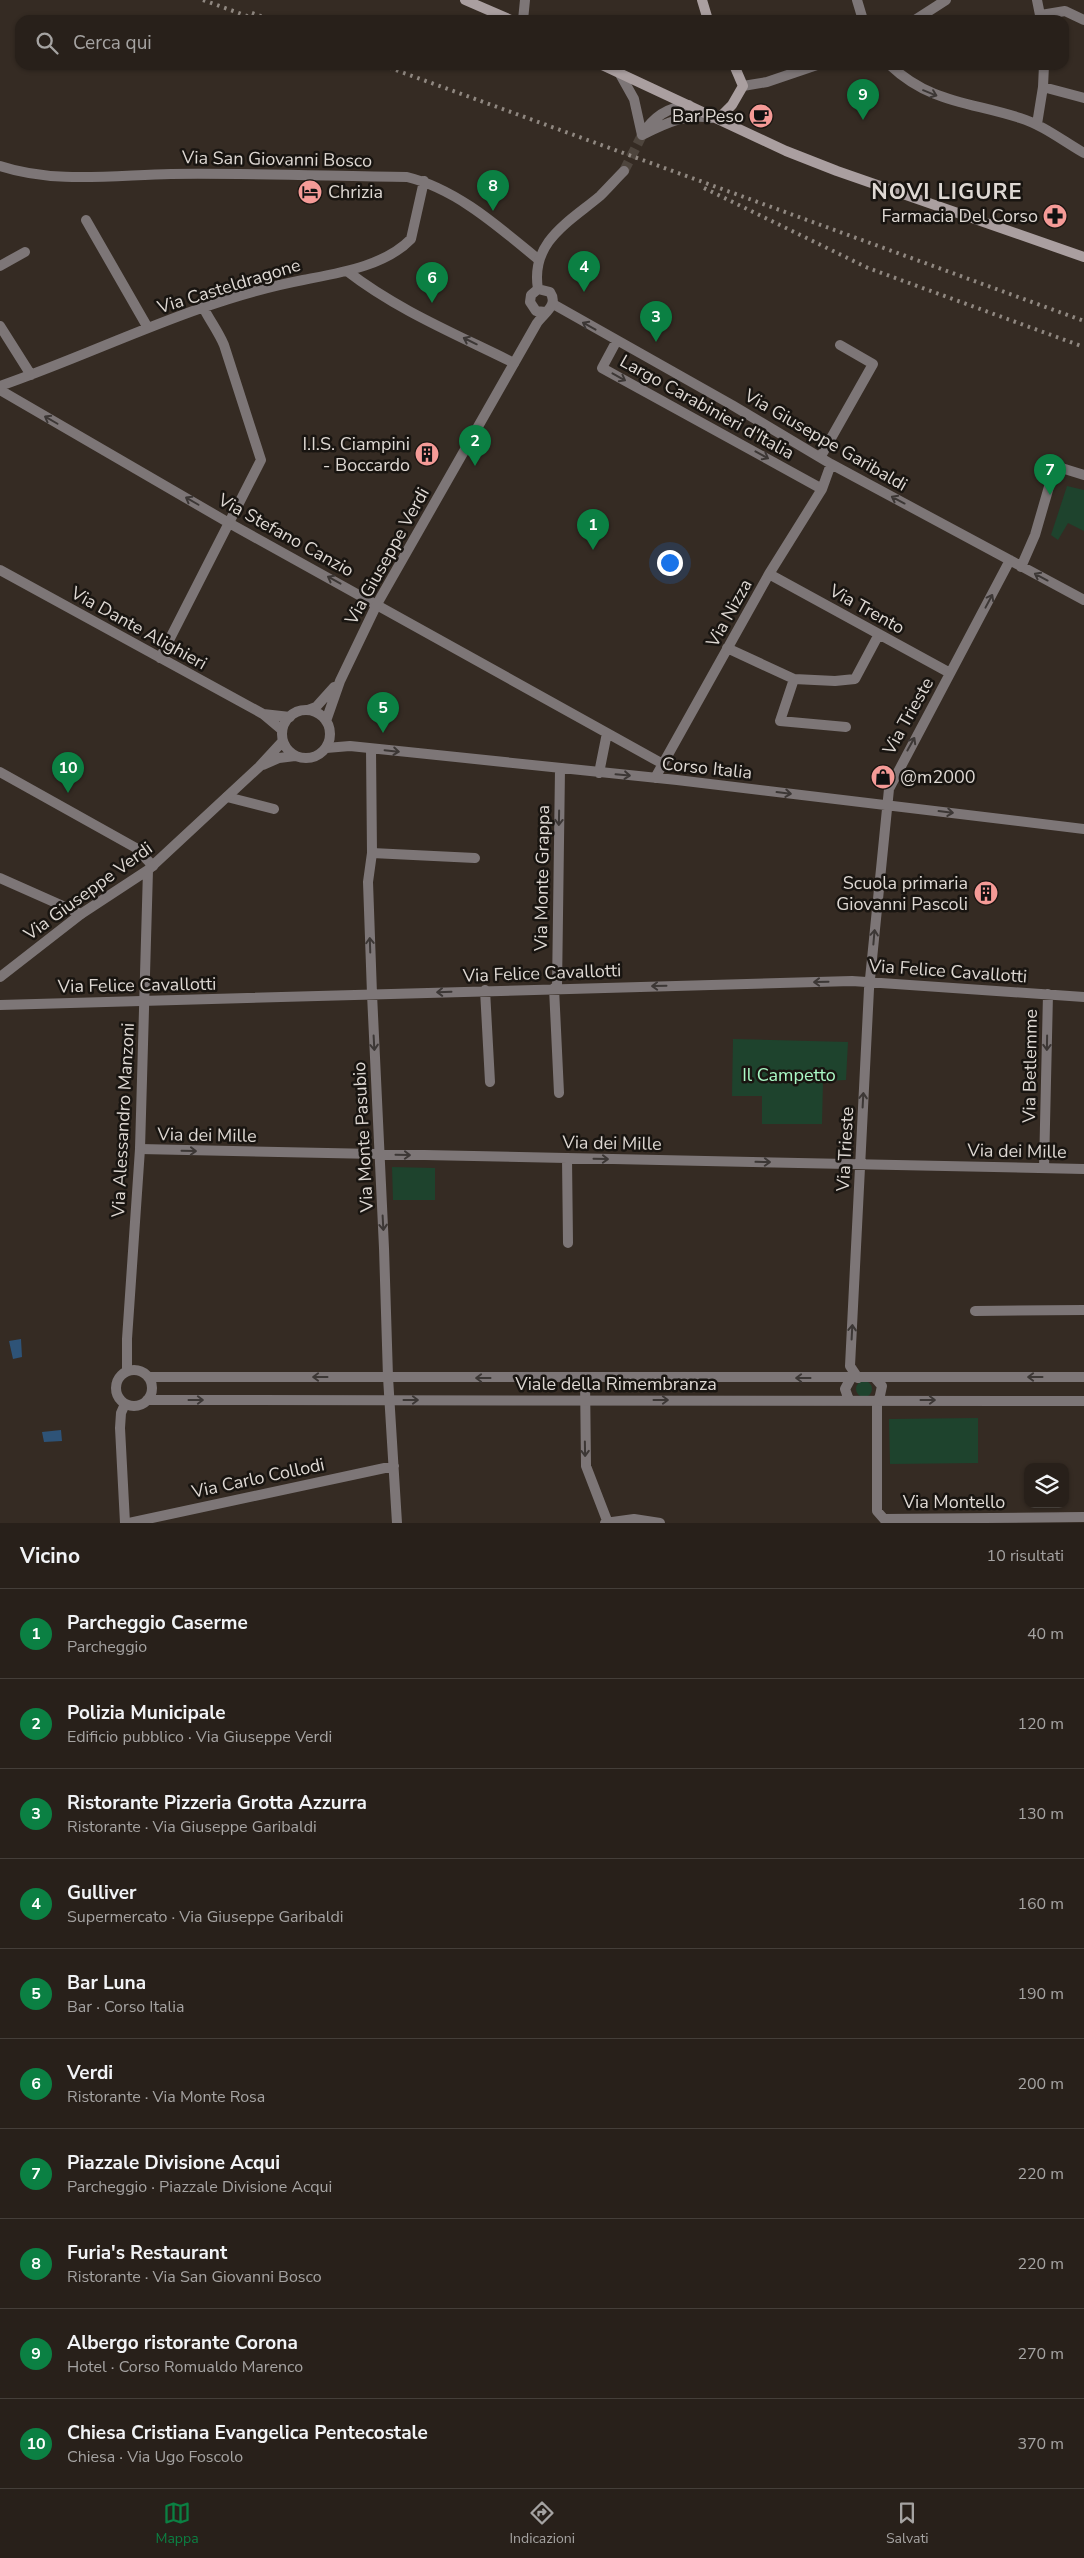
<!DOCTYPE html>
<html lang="it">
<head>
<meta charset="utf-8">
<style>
  body { margin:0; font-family:"Nunito Sans",sans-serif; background:#302823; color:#f1f3f6 }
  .controls { position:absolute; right:15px; bottom:15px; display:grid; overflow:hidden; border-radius:10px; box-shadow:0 1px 4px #0004 }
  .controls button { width:45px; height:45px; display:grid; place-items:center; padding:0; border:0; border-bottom:1px solid #443e39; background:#28201a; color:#f1f3f6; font:25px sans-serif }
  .you { position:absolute; left:669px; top:562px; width:18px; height:18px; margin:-12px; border:4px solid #fff; border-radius:50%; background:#1a73e8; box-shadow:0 0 0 8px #1a73e833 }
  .badge { display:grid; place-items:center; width:32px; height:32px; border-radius:50%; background:#0b8043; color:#fff; font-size:16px; font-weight:700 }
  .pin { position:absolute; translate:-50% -41px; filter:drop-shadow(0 1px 2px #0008) }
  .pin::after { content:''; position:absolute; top:26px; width:18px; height:15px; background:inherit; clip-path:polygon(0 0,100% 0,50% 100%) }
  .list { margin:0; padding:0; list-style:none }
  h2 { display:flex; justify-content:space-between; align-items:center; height:65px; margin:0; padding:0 20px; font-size:21px }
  h2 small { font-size:16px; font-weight:400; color:#a5a3a2 }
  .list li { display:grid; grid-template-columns:32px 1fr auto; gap:15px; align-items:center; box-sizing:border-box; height:90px; padding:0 20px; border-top:1px solid #443e39 }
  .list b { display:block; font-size:19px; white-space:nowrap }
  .list p { margin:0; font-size:16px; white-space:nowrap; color:#a5a3a2 }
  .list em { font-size:16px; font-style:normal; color:#a5a3a2 }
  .icon { flex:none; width:28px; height:28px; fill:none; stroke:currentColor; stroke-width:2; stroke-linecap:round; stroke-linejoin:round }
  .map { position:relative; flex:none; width:1084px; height:1523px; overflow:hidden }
  .search { position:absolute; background:#28201a; box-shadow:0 1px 4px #0004; left:15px; right:15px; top:15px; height:55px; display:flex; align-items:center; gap:12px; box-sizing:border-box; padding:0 18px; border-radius:15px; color:#a5a3a2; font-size:19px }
  .sheet { height:965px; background:#28201a }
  nav { display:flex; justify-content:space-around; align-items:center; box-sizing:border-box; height:70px; border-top:1px solid #443e39; background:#28201a; font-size:14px; color:#a5a3a2 }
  nav a { display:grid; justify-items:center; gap:2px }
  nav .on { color:#0b8043 }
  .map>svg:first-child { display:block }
  .green { fill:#1e432d }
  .water { fill:#2e5377 }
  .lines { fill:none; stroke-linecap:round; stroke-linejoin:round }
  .tertiary-tunnel { stroke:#4e453d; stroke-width:10; stroke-dasharray:10 5; stroke-linecap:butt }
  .minor { stroke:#7d7677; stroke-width:10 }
  .tertiary { stroke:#7d7677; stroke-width:10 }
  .secondary { stroke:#aa9fa0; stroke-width:10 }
  .rail { stroke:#908881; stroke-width:4; stroke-dasharray:2.5 5; stroke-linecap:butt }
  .oneway { stroke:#3c3735 }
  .labels { text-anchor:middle; stroke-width:5; stroke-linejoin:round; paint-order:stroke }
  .poi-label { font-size:18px; fill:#ded8d3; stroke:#191511; text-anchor:end }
  .street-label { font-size:18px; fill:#ded8d3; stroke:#191511 }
  .park-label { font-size:18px; fill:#aaf8c5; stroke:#191511 }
  .district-label { font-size:22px; font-weight:bold; letter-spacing:1px; fill:#ded8d3; stroke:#191511 }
</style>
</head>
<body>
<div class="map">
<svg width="1084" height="1523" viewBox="0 0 1084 1523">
  <rect width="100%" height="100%" fill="#352b23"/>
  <!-- green -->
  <path class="green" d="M1067,486L1084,490V531L1068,523L1058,540L1051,535Z
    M733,1039L848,1042L846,1080L823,1081L822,1124H762V1096H732Z
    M392,1167L435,1168V1200H393Z
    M856 1389a8 8 0 1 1 16 0a8 8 0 1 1-16 0Z
    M978,1418V1463L890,1464L889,1419Z"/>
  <!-- water -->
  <path class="water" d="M21,1339L22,1357L13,1359L9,1341Z
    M61,1430L62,1441L44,1442L42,1432Z"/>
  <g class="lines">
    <!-- tertiary-tunnel -->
    <path class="tertiary-tunnel" d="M624,171L642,135"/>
    <!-- minor -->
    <path class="minor" d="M857,0L863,20
      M1037,0L1041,20
      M1041,15L1065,11L1084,20
      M523,20L525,0
      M915,20L946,0
      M890,65C930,103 971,102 1020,118C1043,125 1063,141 1084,153
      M743,86L767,82L817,65
      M1043,87L1084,98
      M1037,124L1043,87L1044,65
      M0,166C54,184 115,175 171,174C249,173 328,176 407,177C457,189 500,228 539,260
      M86,220L148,328
      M0,266L25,252
      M347,271C397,310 458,335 514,363
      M553,304L732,405L831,464L1084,600
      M0,326L31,375
      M616,342L602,368L822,489
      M0,386C101,351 197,300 303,280C339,273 385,266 411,239L424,181
      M0,390L229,523L663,764
      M821,456L873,364L840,345
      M1021,567L1035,535L1055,466L1084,475
      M0,570L263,714
      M769,574L950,673
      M727,648L794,679
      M160,658L261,460L224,345C218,331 210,321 203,307
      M846,727L780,721L794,679L835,681L855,679L879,634
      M282,730L263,714L290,717
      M326,748L350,746L677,780L1084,829
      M371,749L372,853L368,882L372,994L384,1248L388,1377L397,1523
      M0,772L136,848L153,866
      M599,773L607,733
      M655,778L769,574L822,489L831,464
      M227,797L274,809
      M372,853L475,858
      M0,878L81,914
      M554,988L559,1093
      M557,988L560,769
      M485,990L490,1082
      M0,1005L852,981L1084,997
      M140,1149L1084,1169
      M567,1158L568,1243
      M1044,1168L1048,994
      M975,1311L1084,1310
      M585,1378L586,1466L608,1523
      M858,1378L850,1366L869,989L889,789L1010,560
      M877,1400V1511L884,1519L1084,1517
      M129,1523L394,1466
      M605,1523L634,1519L660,1523"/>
    <!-- tertiary -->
    <path class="tertiary" d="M620,74L634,99L642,135
      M689,105C668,107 652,118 642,135C664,124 686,113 711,118
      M538,289C530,242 569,222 600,196C608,188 616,179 624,171
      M308,710L316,707L334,687
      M282 734a24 24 0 1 1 48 0a24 24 0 1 1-48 0Z
      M326,721L340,681L377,604L537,323C544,313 559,305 550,292L538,289L531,295L530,302L536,311L545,312
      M263,765L279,758L295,756
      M0,977L81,914L148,870L259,767L283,741
      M116 1388a18 18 0 1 1 36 0a18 18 0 1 1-36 0Z
      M127,1371V1339L140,1149L148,870
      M148,1377H1084
      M875,1378L882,1386L879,1400
      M147,1400L1084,1401
      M849,1400L845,1389L851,1378
      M125,1523L120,1428L121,1413L125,1404"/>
    <!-- secondary -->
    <path class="secondary" d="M465,0L511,20
      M702,0L708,20
      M602,65L786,151L837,171L1084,257
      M718,119L732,105L743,86L734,65"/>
    <!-- rail -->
    <path class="rail" d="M203,0L258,20
      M252,13L272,20
      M382,65L1084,321
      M704,188L868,268L1084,347"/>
  </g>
  <!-- one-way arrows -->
  <defs><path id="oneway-shaft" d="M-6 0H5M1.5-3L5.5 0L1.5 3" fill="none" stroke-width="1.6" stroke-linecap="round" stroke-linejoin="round" transform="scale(1.25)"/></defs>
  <g class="oneway">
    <use href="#oneway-shaft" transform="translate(930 93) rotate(22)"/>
    <use href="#oneway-shaft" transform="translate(589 326) rotate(-151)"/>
    <use href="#oneway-shaft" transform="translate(470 341) rotate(-154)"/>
    <use href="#oneway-shaft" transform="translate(619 377) rotate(29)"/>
    <use href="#oneway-shaft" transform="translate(51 420) rotate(-150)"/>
    <use href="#oneway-shaft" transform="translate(762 455) rotate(29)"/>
    <use href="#oneway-shaft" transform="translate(898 500) rotate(-152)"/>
    <use href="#oneway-shaft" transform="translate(192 501) rotate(-150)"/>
    <use href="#oneway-shaft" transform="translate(1041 577) rotate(-152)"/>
    <use href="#oneway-shaft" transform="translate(334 580) rotate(-151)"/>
    <use href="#oneway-shaft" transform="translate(989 601) rotate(-62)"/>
    <use href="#oneway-shaft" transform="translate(911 744) rotate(-61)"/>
    <use href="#oneway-shaft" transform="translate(392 751) rotate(6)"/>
    <use href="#oneway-shaft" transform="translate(623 775) rotate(5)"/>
    <use href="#oneway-shaft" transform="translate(784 793) rotate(7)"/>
    <use href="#oneway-shaft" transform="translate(946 812) rotate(7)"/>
    <use href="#oneway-shaft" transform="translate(559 818) rotate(91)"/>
    <use href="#oneway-shaft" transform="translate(874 937) rotate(-85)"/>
    <use href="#oneway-shaft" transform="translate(370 945) rotate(-92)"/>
    <use href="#oneway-shaft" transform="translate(821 982) rotate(179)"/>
    <use href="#oneway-shaft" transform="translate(659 986) rotate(179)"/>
    <use href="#oneway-shaft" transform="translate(444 992) rotate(178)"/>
    <use href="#oneway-shaft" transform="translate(374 1043) rotate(87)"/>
    <use href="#oneway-shaft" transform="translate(1047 1043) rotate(91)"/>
    <use href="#oneway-shaft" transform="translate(863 1100) rotate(-87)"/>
    <use href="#oneway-shaft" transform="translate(189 1151) rotate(1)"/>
    <use href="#oneway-shaft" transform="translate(403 1155) rotate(1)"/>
    <use href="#oneway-shaft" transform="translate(601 1159) rotate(1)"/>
    <use href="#oneway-shaft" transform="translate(763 1162) rotate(1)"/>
    <use href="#oneway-shaft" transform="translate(383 1223) rotate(87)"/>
    <use href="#oneway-shaft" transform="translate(852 1332) rotate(-87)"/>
    <use href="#oneway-shaft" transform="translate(320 1377) rotate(-180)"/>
    <use href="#oneway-shaft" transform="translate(1035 1377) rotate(180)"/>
    <use href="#oneway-shaft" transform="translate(483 1378) rotate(-180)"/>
    <use href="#oneway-shaft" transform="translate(803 1378) rotate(-180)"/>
    <use href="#oneway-shaft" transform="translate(196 1400)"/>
    <use href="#oneway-shaft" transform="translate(411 1400)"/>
    <use href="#oneway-shaft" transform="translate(661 1400)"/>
    <use href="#oneway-shaft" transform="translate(928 1400)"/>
    <use href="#oneway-shaft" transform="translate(585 1449) rotate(89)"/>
  </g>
  <!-- icons -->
  <defs>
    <symbol id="cafe-disc" viewBox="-11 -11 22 22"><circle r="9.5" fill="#f59b97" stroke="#191511"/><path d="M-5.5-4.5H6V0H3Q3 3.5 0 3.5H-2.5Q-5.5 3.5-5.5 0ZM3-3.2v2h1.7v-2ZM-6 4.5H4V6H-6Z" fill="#111"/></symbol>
    <symbol id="hotel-disc" viewBox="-11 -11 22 22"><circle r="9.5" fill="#f59b97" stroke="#191511"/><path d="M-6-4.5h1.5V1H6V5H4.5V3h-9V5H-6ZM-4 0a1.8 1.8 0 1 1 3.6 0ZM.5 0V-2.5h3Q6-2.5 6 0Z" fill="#111"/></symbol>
    <symbol id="pharmacy-disc" viewBox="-11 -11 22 22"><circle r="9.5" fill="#f59b97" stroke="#191511"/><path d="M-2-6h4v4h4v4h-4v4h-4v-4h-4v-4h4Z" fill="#111"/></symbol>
    <symbol id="building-disc" viewBox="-11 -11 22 22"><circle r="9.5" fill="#f59b97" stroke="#191511"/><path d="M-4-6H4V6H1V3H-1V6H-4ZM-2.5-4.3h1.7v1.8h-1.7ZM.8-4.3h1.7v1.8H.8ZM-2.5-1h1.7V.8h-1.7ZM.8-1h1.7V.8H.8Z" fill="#111"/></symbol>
    <symbol id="shop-disc" viewBox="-11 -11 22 22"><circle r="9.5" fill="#f59b97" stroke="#191511"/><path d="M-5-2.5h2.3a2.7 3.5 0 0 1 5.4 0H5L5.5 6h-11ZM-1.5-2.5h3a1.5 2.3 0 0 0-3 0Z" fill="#111"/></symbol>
  </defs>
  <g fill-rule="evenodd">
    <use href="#cafe-disc" x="747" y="102" width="28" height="28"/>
    <use href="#hotel-disc" x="296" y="178" width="28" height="28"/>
    <use href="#pharmacy-disc" x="1041" y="202" width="28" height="28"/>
    <use href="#building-disc" x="413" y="440" width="28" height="28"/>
    <use href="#shop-disc" x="869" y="763" width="28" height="28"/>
    <use href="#building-disc" x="972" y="879" width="28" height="28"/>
  </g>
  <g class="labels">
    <!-- poi labels -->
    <g class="poi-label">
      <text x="744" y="122">Bar Peso</text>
      <text x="328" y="198" text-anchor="start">Chrizia</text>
      <text x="1038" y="222">Farmacia Del Corso</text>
      <text x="410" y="450">I.I.S. Ciampini<tspan x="410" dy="21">- Boccardo</tspan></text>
      <text x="900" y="783" text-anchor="start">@m2000</text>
      <text x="968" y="889">Scuola primaria<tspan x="968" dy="21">Giovanni Pascoli</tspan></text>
    </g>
    <!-- street labels -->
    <g class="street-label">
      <text transform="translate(277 159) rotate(1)" y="6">Via San Giovanni Bosco</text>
      <text transform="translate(229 286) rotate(-17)" y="6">Via Casteldragone</text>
      <text transform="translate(707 407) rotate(29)" y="6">Largo Carabinieri d'Italia</text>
      <text transform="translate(826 440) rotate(30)" y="6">Via Giuseppe Garibaldi</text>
      <text transform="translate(286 535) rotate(29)" y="6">Via Stefano Canzio</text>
      <text transform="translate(387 556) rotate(-61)" y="6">Via Giuseppe Verdi</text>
      <text transform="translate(867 609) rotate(29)" y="6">Via Trento</text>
      <text transform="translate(729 613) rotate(-61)" y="6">Via Nizza</text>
      <text transform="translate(139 628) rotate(29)" y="6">Via Dante Alighieri</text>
      <text transform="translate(908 716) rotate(-61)" y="6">Via Trieste</text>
      <text transform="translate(707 768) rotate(6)" y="6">Corso Italia</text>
      <text transform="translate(542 878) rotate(-89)" y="6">Via Monte Grappa</text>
      <text transform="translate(88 891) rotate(-36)" y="6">Via Giuseppe Verdi</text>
      <text transform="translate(948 971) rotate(4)" y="6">Via Felice Cavallotti</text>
      <text transform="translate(542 973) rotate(-2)" y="6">Via Felice Cavallotti</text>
      <text transform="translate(137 985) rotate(-1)" y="6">Via Felice Cavallotti</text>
      <text transform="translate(1030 1066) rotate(-89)" y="6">Via Betlemme</text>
      <text transform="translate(123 1120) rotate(-87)" y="6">Via Alessandro Manzoni</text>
      <text transform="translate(207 1135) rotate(1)" y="6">Via dei Mille</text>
      <text transform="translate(363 1137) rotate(-93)" y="6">Via Monte Pasubio</text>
      <text transform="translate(612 1143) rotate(1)" y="6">Via dei Mille</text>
      <text transform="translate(845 1149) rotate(-87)" y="6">Via Trieste</text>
      <text transform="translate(1017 1151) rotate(1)" y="6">Via dei Mille</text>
      <text x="616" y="1390">Viale della Rimembranza</text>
      <text transform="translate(258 1478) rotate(-12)" y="6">Via Carlo Collodi</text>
      <text x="954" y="1508">Via Montello</text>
    </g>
    <!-- park labels -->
    <g class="park-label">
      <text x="789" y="1081">Il Campetto</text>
    </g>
    <!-- district labels -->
    <g class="district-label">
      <text x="947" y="199">NOVI LIGURE</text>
    </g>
  </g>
</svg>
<div class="controls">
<button><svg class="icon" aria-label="layers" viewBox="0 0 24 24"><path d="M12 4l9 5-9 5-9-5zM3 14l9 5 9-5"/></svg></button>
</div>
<div class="you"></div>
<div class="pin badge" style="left:593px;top:550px">1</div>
<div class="pin badge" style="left:475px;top:466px">2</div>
<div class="pin badge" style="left:656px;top:342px">3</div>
<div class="pin badge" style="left:584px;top:292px">4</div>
<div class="pin badge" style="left:383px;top:733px">5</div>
<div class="pin badge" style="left:432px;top:303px">6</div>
<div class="pin badge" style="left:1050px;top:495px">7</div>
<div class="pin badge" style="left:493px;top:211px">8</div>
<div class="pin badge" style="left:863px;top:120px">9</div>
<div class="pin badge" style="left:68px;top:793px">10</div>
<div class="search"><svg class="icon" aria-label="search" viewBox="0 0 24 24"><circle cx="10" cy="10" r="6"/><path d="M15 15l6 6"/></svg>Cerca qui</div>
</div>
<section class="sheet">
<h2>Vicino<small>10 risultati</small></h2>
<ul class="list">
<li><span class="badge">1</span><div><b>Parcheggio Caserme</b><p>Parcheggio</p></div><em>40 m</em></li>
<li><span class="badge">2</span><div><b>Polizia Municipale</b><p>Edificio pubblico · Via Giuseppe Verdi</p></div><em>120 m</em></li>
<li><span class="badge">3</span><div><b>Ristorante Pizzeria Grotta Azzurra</b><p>Ristorante · Via Giuseppe Garibaldi</p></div><em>130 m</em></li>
<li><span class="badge">4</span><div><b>Gulliver</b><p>Supermercato · Via Giuseppe Garibaldi</p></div><em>160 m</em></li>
<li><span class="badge">5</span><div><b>Bar Luna</b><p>Bar · Corso Italia</p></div><em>190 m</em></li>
<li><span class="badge">6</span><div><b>Verdi</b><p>Ristorante · Via Monte Rosa</p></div><em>200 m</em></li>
<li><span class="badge">7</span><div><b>Piazzale Divisione Acqui</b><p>Parcheggio · Piazzale Divisione Acqui</p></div><em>220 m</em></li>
<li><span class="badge">8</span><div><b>Furia's Restaurant</b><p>Ristorante · Via San Giovanni Bosco</p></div><em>220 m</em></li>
<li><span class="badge">9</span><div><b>Albergo ristorante Corona</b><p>Hotel · Corso Romualdo Marenco</p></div><em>270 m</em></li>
<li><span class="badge">10</span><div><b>Chiesa Cristiana Evangelica Pentecostale</b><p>Chiesa · Via Ugo Foscolo</p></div><em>370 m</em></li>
</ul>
</section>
<nav>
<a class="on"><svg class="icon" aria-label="map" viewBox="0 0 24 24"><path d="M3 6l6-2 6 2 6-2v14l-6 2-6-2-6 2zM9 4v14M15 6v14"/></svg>Mappa</a>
<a><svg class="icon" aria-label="directions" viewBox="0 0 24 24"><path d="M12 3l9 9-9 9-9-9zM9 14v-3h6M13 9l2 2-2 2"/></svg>Indicazioni</a>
<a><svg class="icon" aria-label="saved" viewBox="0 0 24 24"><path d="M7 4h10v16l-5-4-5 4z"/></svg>Salvati</a>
</nav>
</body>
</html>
